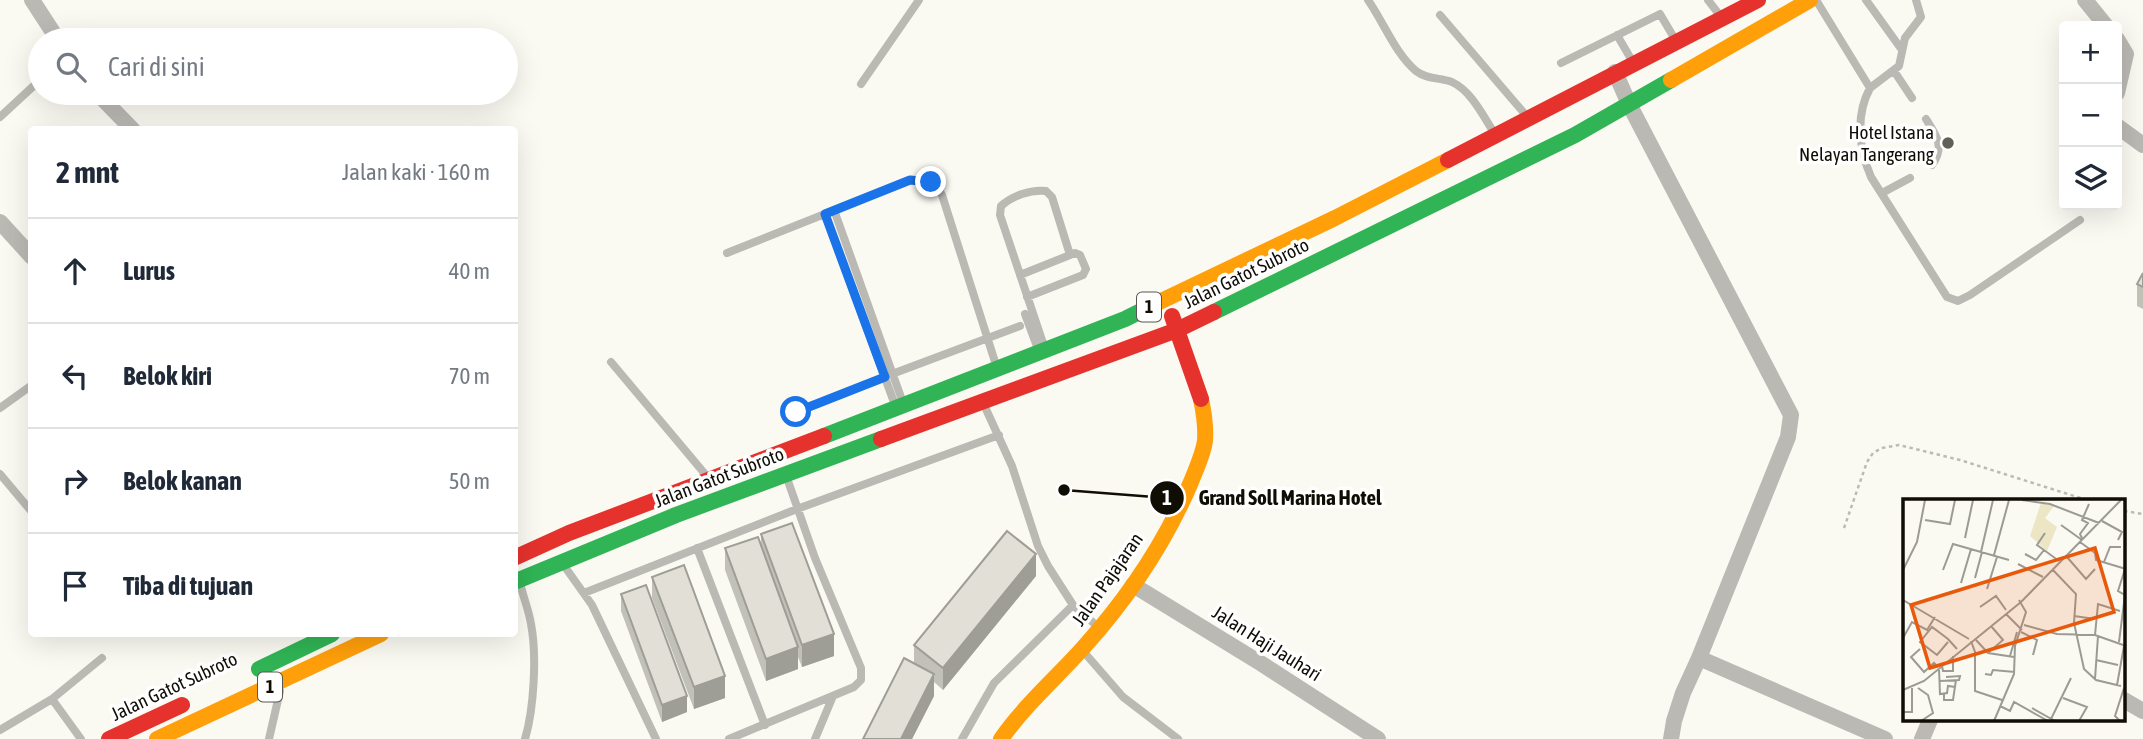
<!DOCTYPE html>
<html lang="id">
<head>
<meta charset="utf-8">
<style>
  body { margin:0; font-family:"Asap Condensed",sans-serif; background:#f2f2f3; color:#1f2937 }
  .controls { position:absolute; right:21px; top:21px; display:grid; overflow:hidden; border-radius:7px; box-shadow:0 7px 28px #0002 }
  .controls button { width:63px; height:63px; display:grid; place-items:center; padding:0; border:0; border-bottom:2px solid #e0e1e3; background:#fff; color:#1f2937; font:35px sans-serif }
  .stop { position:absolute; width:21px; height:21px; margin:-16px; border:5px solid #1a73e8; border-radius:50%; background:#fff }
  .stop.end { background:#1a73e8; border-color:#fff; box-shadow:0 2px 7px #0008 }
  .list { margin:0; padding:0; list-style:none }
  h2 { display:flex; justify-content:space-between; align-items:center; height:91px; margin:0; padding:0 28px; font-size:30px }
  h2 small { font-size:23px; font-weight:400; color:#747a83 }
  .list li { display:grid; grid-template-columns:46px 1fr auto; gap:21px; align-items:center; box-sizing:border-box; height:105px; padding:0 28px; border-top:2px solid #e0e1e3 }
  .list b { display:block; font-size:26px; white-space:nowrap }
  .list em { font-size:23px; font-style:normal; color:#747a83 }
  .icon { flex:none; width:38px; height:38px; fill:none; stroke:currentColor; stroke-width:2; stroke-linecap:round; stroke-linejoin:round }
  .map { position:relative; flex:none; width:2143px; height:739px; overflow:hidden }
  .search { position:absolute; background:#fff; box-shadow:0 7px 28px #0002; left:28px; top:28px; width:490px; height:77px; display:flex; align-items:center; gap:18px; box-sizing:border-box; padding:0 24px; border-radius:38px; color:#747a83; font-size:26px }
  .panel { position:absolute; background:#fff; box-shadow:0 7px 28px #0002; left:28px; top:126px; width:490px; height:511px; border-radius:7px }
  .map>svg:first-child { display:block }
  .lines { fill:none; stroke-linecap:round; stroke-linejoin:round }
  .path { stroke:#babab6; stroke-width:2.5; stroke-dasharray:3.5 3.5; stroke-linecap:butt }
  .lane { stroke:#bab9b4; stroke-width:8 }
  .street { stroke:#bab9b4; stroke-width:16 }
  .fast { stroke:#30b455; stroke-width:16 }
  .slow { stroke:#ff9f0a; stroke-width:16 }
  .jam { stroke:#e5322d; stroke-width:16 }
  .wall { fill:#c2c1b8 }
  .shaded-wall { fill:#9e9d96 }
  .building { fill:#e2e0d6; stroke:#9e9d96; stroke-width:2 }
  .route { stroke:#1a73e8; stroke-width:9 }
  .poi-dot { fill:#616057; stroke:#fff; stroke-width:2.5 }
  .labels { text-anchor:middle; stroke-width:7; stroke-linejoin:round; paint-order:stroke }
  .shield { fill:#fff; stroke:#57564f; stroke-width:2 }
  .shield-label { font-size:18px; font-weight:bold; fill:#0f0d04 }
  .poi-label { font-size:19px; fill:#0f0d04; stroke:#fff; text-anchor:end }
  .street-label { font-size:19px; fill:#0f0d04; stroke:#fff }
  .inset-road { fill:none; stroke:#9c9b93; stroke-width:2 }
  .view { fill:#e8590c; fill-opacity:0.15; stroke:#e8590c; stroke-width:3.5 }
  .inset-edge { fill:none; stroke:#0f0d04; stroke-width:3.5 }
  .leader { fill:none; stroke:#0f0d04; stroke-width:2.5 }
  .callout-dot { fill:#0f0d04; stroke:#fff; stroke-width:2.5 }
  .mark-label { font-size:21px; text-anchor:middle; font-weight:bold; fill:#fff }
  .callout-label { font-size:21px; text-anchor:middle; font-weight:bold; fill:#0f0d04; stroke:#fff; stroke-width:7; stroke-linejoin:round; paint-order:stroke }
</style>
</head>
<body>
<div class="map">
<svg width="2143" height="739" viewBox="0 0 2143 739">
  <rect width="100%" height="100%" fill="#faf9f2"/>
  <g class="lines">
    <!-- path -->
    <path class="path" d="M2124,511L2143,514
      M1844,528L1867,462L1873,453L1882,448L1899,445L1960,460L2090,501"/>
    <!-- lane -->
    <path class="lane" d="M1368,0C1384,23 1395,53 1416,71C1428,80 1439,77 1452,82C1471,91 1482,114 1493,131
      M1708,0L1718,13
      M1816,0L1870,88C1855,116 1859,149 1871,177L1947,297L1958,301L1970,295L2080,220
      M1866,0L1902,50
      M1440,15L1524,113
      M1617,35L1631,59
      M1561,63L1660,14L1673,36
      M1894,71L1912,98
      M861,84L919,0
      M1870,88L1899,66L1905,38L1921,17L1916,0
      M0,117L40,80
      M1926,119C1937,136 1945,147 1932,165
      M1882,193L1910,178
      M834,210L902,400
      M825,214L895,405
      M727,253L910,180C925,180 935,181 942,195L996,365
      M1020,275L1075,253L1080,255L1086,269L1083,275L1027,297
      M1025,314L1038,349
      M1044,346L1000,215L1001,206C1012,196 1031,189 1046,191L1052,197L1070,255
      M611,362L705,474
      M892,374L1020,326
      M985,407L1012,466L1038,546L1048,566L1073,605L1097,626
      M0,408L32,385
      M796,412L885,377
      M0,474L32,512
      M697,548L765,725
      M565,567L592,605L656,739
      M521,587C524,599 529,611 531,624C537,655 534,709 525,739
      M584,593L797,509L999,435
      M1083,651L1123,697L1178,739
      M52,699L102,658
      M0,730L52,699L81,739
      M269,739L280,691
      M729,739L854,687L861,680V668L815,558L788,481
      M815,739L833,696
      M962,739L994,683L1073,605"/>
    <!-- street -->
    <path class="street" d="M32,0L58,40
      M2085,0L2106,26
      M2117,39L2126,54L2117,93
      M1615,72L1629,104L1791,415L1788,437L1699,658L1683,693L1674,721L1671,739
      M97,93L133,130
      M2117,126L2143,145
      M0,222L32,257
      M1133,585L1262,664L1378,739
      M1699,658L1885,739
      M2124,700L2143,711
      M1922,739L1930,720"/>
    <!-- fast -->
    <path class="fast" d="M1214,312L1575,135L1671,80
      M824,436L1125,319L1155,304
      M514,582L676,515L881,439
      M259,669L332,634"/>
    <!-- slow -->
    <path class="slow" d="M1671,80L1810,0
      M1155,304L1335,218L1448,160
      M157,739L381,634
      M1001,739C1025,705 1056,678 1083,648C1128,598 1165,543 1191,482C1196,469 1203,455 1205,441C1206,427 1204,413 1201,399"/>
    <!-- jam -->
    <path class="jam" d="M1448,160L1758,0
      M1172,316L1201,399
      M881,439L1177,330L1214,312
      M514,558L569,533L824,436
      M109,739L182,705"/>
  </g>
  <!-- wall -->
  <path class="wall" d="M2143,273V309L2137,306V284Z
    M761,534L834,656L802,667L798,657V669L766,681L725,570V548L761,545Z
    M1036,576L943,690L934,682V696L912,739H863L914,664V645Z
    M652,577L725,698L694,709L652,598Z
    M621,594L687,712L662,722L621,611Z"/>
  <!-- shaded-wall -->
  <path class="shaded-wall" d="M1036,554V576L943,690V668Z
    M834,634V656L802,667V645Z
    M798,647V669L766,681V659Z
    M934,674V696L912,739H901Z
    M725,676V698L694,709V687Z
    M687,696V712L662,722V705Z"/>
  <!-- building -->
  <path class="building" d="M2143,273V287L2137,284Z
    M792,523L834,634L802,645L761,534Z
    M1007,531L1036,554L943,668L914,645Z
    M758,537L798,647L766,659L725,548Z
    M684,565L725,676L694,687L652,577Z
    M646,585L687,696L662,705L621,594Z
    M904,658L934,674L901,739H863Z"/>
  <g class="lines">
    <!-- route -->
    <path class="route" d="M796,412L885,377L825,214L910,180L931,182"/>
  </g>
  <!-- markers -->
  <circle class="poi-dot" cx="1948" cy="143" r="7"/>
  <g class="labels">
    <!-- shield labels -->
    <g class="shield">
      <rect x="1137" y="292.5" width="24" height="29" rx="5"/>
      <rect x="258" y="672.5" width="24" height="29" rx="5"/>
    </g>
    <g class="shield-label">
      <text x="1149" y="313">1</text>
      <text x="270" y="693">1</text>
    </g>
    <!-- poi labels -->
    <g class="poi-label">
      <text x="1934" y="139">Hotel Istana<tspan x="1934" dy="22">Nelayan Tangerang</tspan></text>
    </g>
    <!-- street labels -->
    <g class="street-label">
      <text transform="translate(1246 273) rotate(-26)" y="7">Jalan Gatot Subroto</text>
      <text transform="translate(719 477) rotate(-21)" y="7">Jalan Gatot Subroto</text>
      <text transform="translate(1107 579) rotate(-55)" y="7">Jalan Pajajaran</text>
      <text transform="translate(1267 643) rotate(32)" y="7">Jalan Haji Jauhari</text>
      <text transform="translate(174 686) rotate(-25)" y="7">Jalan Gatot Subroto</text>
    </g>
  </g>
  <!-- overview -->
  <g transform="translate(1903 499)">
    <rect width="222" height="222" fill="#faf9f2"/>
    <path d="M138,4L151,7L142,19L154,28L144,52L127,37Z" fill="#ece6c5"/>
    <path class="inset-road" d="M119,1L147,5L196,24M22,21L47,25L52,1M199,22L219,33L215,41M158,26L179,41M62,39L70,1M179,39L177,35L185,24L179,21L186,5M177,43L192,54L193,61L223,70M141,51L134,46L142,34M78,53L90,1M122,55L133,61L141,51L156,62M91,56L106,1M164,58L183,80L192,70M201,63L207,48H218M115,65L140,78M149,70L173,95L171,124L181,170L193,181L218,187M0,71L14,43L22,1M40,71L50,45L106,61M72,79L79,53M58,84L68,50M84,90L94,58M0,101L66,140M77,108L93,97L103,111M103,115L119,131M171,117L192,120M121,126L154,135L192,136L223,147M118,133L134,141L130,156M192,136L195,105L217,112M0,139L9,123L24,131L32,118M73,141L85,154L111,158M68,142L72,153V192L99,201M45,143L34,156L17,143L29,128L45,140L54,150M216,143L222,96L215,92L222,70M17,150L8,158L21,173L31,164L35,168M86,153L100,141L88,127M107,157L114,133M193,161L215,166M39,167L40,172H50V157M36,169L37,195L44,194L45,187L52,188M82,175L88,176L90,171L112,173M192,180L195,137M37,182L56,181L57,177L43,178M214,186L221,147M15,189L25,196L30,214L18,222M0,191L21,182L118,103L218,1M41,194V201H50L53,181M160,199L184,208L176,222M97,207L107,212L111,203L145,222M129,209L152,222M0,213H9V189M148,220L168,179M91,222L111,175L112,147L123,113L116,101M217,222L212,217L221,189"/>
    <path class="view" d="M192,49L211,113L27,169L8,106Z"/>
    <rect width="222" height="222" class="inset-edge"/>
  </g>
  <!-- callouts -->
  <path class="leader" d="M1064 490L1167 498"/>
  <g class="callout-dot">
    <circle cx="1064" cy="490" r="7"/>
    <circle cx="1167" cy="498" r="18"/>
  </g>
  <g class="mark-label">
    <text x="1167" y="505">1</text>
  </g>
  <g class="callout-label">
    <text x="1290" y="505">Grand Soll Marina Hotel</text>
  </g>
</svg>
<div class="controls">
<button>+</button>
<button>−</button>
<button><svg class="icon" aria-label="layers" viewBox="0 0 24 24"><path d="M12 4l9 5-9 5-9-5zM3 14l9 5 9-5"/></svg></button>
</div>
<div class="stop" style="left:796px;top:412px"></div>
<div class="stop end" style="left:931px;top:182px"></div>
<div class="search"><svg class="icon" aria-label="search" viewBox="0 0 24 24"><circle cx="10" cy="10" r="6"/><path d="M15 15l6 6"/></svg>Cari di sini</div>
<section class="panel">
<h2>2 mnt<small>Jalan kaki · 160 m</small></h2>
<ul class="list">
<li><svg class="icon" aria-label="ahead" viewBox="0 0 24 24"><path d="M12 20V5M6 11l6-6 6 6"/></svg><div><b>Lurus</b></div><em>40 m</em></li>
<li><svg class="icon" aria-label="left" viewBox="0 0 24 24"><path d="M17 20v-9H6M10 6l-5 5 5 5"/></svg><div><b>Belok kiri</b></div><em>70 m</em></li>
<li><svg class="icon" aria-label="right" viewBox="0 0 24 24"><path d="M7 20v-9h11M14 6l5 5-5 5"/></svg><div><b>Belok kanan</b></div><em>50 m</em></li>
<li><svg class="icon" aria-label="arrive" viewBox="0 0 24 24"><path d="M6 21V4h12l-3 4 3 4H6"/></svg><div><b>Tiba di tujuan</b></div></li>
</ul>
</section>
</div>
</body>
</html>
